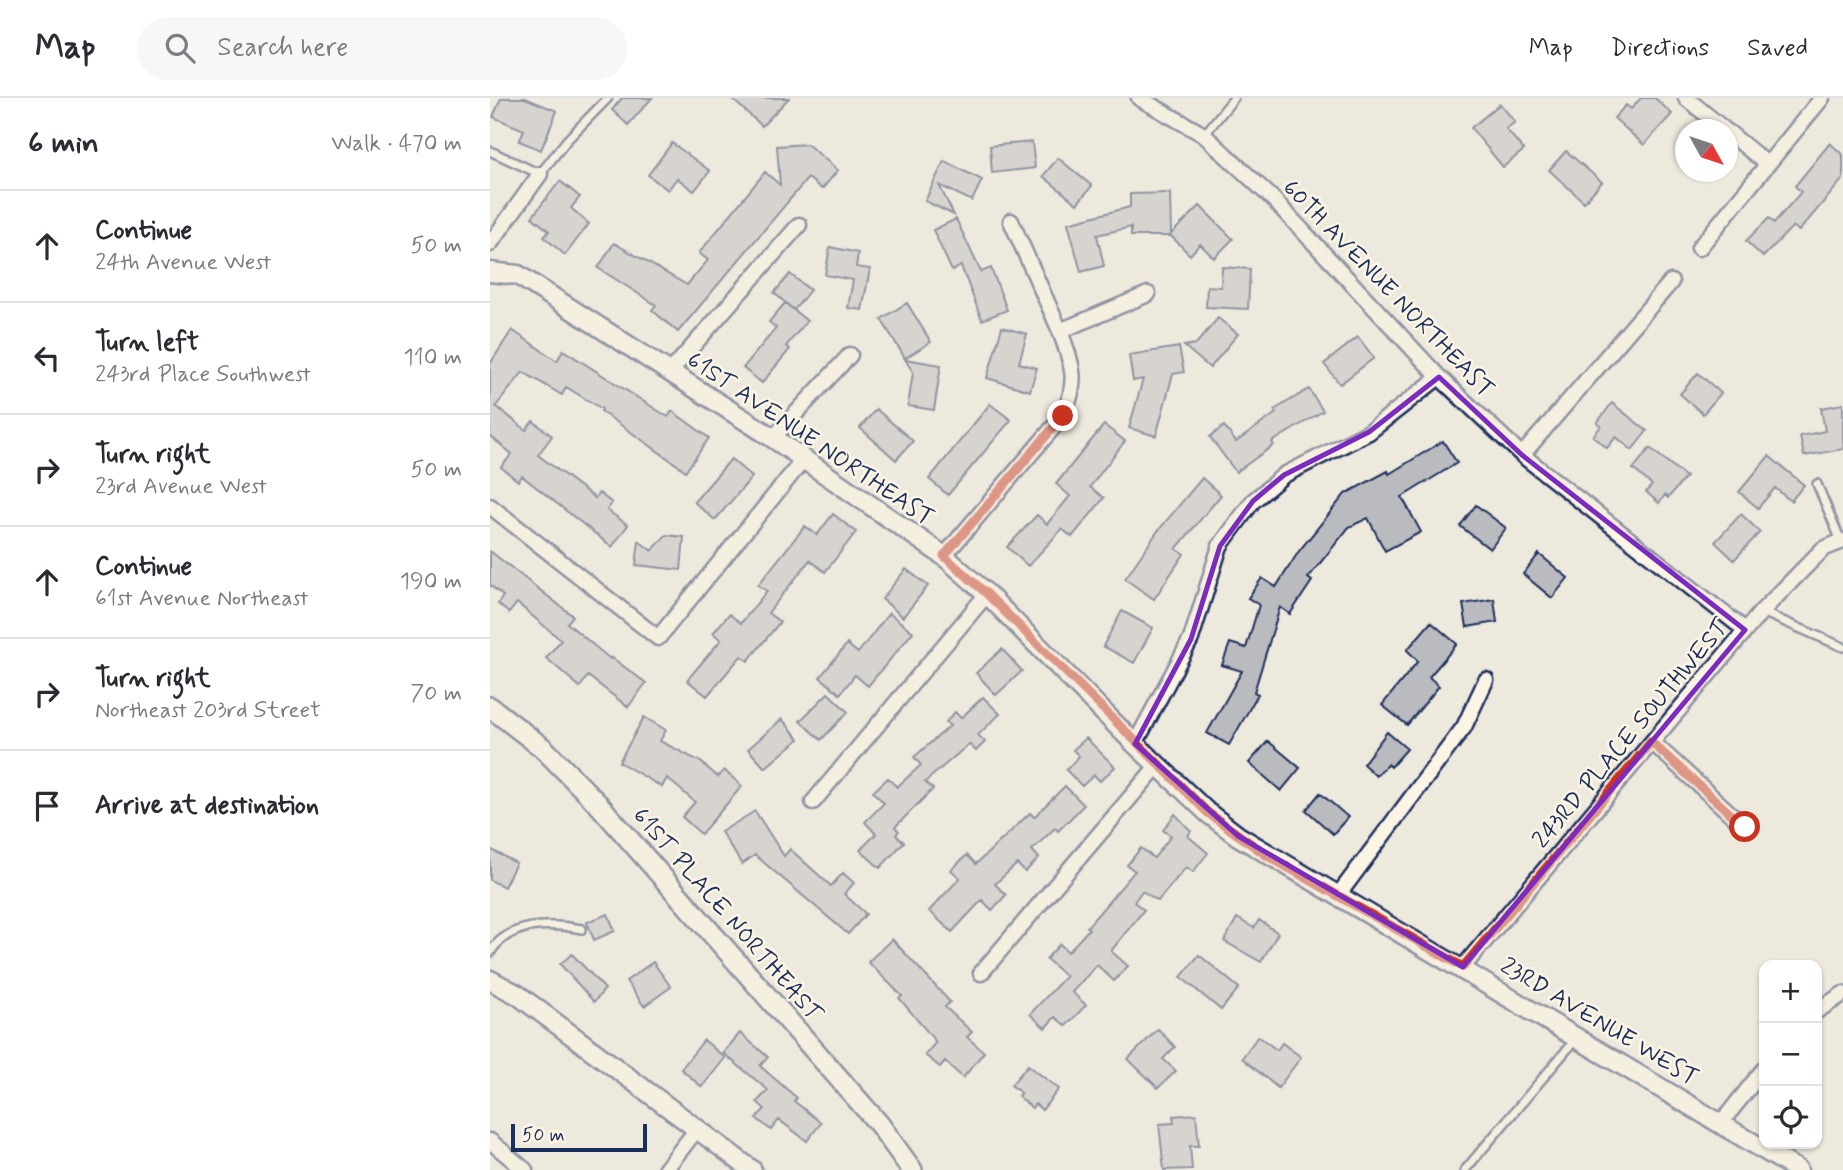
<!DOCTYPE html>
<html lang="en">
<head>
<meta charset="utf-8">
<style>
  body { margin:0; font-family:Mynerve,sans-serif; background:#f7f7f7; color:#2b2b33 }
  .controls { position:absolute; right:21px; bottom:21px; display:grid; overflow:hidden; border-radius:14px; box-shadow:0 2px 5px #0004 }
  .controls button { width:63px; height:63px; display:grid; place-items:center; padding:0; border:0; border-bottom:2px solid #e1e1e2; background:#fff; color:#2b2b33; font:35px sans-serif }
  .compass { position:absolute; left:1185px; top:21px; width:63px; height:63px; border-radius:50%; background:#fff; box-shadow:0 2px 5px #0004; rotate:130deg }
  .scale { position:absolute; left:21px; bottom:18px; width:136px; box-sizing:border-box; padding-left:7px; border:4px solid #1b2f5e; border-top:0; font-size:19px; line-height:24px; white-space:nowrap; color:#1b2f5e; -webkit-text-stroke:5px #fcf5e5; paint-order:stroke }
  .stop { position:absolute; width:21px; height:21px; margin:-16px; border:5px solid #c8321e; border-radius:50%; background:#fff }
  .stop.end { background:#c8321e; border-color:#fff; box-shadow:0 2px 7px #0008 }
  .list { margin:0; padding:0; list-style:none }
  h2 { display:flex; justify-content:space-between; align-items:center; height:91px; margin:0; padding:0 28px; font-size:30px }
  h2 small { font-size:23px; font-weight:400; color:#7c7c81 }
  .list li { display:grid; grid-template-columns:46px 1fr auto; gap:21px; align-items:center; box-sizing:border-box; height:112px; padding:0 28px; border-top:2px solid #e1e1e2 }
  .list b { display:block; font-size:26px; white-space:nowrap }
  .list p { margin:0; font-size:23px; white-space:nowrap; color:#7c7c81 }
  .list em { font-size:23px; font-style:normal; color:#7c7c81 }
  .icon { flex:none; width:38px; height:38px; fill:none; stroke:currentColor; stroke-width:2; stroke-linecap:round; stroke-linejoin:round }
  .map { position:relative; flex:none; width:1353px; height:1072px; overflow:hidden }
  header { display:flex; align-items:center; gap:42px; box-sizing:border-box; height:98px; padding:0 35px; background:#fff; border-bottom:2px solid #e1e1e2 }
  header strong { font-size:33px }
  nav { display:flex; gap:38px; margin-inline-start:auto; font-size:24px }
  .search { width:490px; height:63px; background:#f7f7f7; display:flex; align-items:center; gap:18px; box-sizing:border-box; padding:0 24px; border-radius:38px; color:#7c7c81; font-size:26px }
  main { display:flex }
  aside { flex:1; background:#fff }
  .map>svg:first-child { display:block }
  .building { fill:#babbbe; stroke:#1b2f5e; stroke-width:2 }
  .lines { fill:none; stroke-linecap:round; stroke-linejoin:round }
  .service-casing { stroke:#1b2f5e; stroke-width:12 }
  .minor-casing { stroke:#1b2f5e; stroke-width:19 }
  .tertiary-casing { stroke:#1b2f5e; stroke-width:23 }
  .secondary-casing { stroke:#1b2f5e; stroke-width:24 }
  .service { stroke:#fcf5e5; stroke-width:7 }
  .minor { stroke:#fcf5e5; stroke-width:14 }
  .tertiary { stroke:#fcf5e5; stroke-width:18 }
  .secondary { stroke:#fcf5e5; stroke-width:19 }
  .route { stroke:#c8321e; stroke-width:9 }
  .marked { fill:none; stroke:#7b2cbf; stroke-width:5; stroke-linejoin:round }
  .labels { text-anchor:middle; stroke-width:5; stroke-linejoin:round; paint-order:stroke }
  .street-label { font-size:24px; fill:#1b2f5e; stroke:#fcf5e5 }
</style>
</head>
<body>
<header>
<strong>Map</strong>
<div class="search"><svg class="icon" aria-label="search" viewBox="0 0 24 24"><circle cx="10" cy="10" r="6"/><path d="M15 15l6 6"/></svg>Search here</div>
<nav><a>Map</a><a>Directions</a><a>Saved</a></nav>
</header>
<main>
<aside>
<h2>6 min<small>Walk · 470 m</small></h2>
<ul class="list">
<li><svg class="icon" aria-label="ahead" viewBox="0 0 24 24"><path d="M12 20V5M6 11l6-6 6 6"/></svg><div><b>Continue</b><p>24th Avenue West</p></div><em>50 m</em></li>
<li><svg class="icon" aria-label="left" viewBox="0 0 24 24"><path d="M17 20v-9H6M10 6l-5 5 5 5"/></svg><div><b>Turn left</b><p>243rd Place Southwest</p></div><em>110 m</em></li>
<li><svg class="icon" aria-label="right" viewBox="0 0 24 24"><path d="M7 20v-9h11M14 6l5 5-5 5"/></svg><div><b>Turn right</b><p>23rd Avenue West</p></div><em>50 m</em></li>
<li><svg class="icon" aria-label="ahead" viewBox="0 0 24 24"><path d="M12 20V5M6 11l6-6 6 6"/></svg><div><b>Continue</b><p>61st Avenue Northeast</p></div><em>190 m</em></li>
<li><svg class="icon" aria-label="right" viewBox="0 0 24 24"><path d="M7 20v-9h11M14 6l5 5-5 5"/></svg><div><b>Turn right</b><p>Northeast 203rd Street</p></div><em>70 m</em></li>
<li><svg class="icon" aria-label="arrive" viewBox="0 0 24 24"><path d="M6 21V4h12l-3 4 3 4H6"/></svg><div><b>Arrive at destination</b></div></li>
</ul>
</aside>
<div class="map">
<svg width="1353" height="1072" viewBox="0 0 1353 1072">
  <rect width="100%" height="100%" fill="#eee9dd"/>
  <filter id="ink" filterUnits="userSpaceOnUse"><feTurbulence type="fractalNoise" baseFrequency=".0143" numOctaves="2"/><feDisplacementMap in="SourceGraphic" scale="14" xChannelSelector="R" yChannelSelector="G"/><feConvolveMatrix kernelMatrix="1 2 1 2 8 2 1 2 1" color-interpolation-filters="sRGB"/></filter>
  <g filter="url(#ink)">
    <!-- building -->
    <path class="building" d="M11,0H35L67,13L51,52L29,43L34,32L3,19Z
      M132,0H162L138,27L122,12Z
      M241,0H299L272,28Z
      M1151,0H1165L1182,16L1154,47L1124,20L1136,7L1141,11Z
      M1010,6L1025,24L1016,31L1034,52L1013,69L981,30Z
      M542,44L545,70L502,75L500,48Z
      M182,45L220,73L204,93L187,80L178,92L158,77Z
      M1340,45L1353,57V81L1309,133L1303,128L1273,159L1256,143L1279,120L1284,125L1311,94L1305,88Z
      M317,46L348,72L332,91L318,80L188,234L162,212L166,207L108,170L124,145L197,187L218,162L209,155L275,74L290,87L287,48Z
      M1076,53L1112,84L1094,104L1059,72Z
      M568,60L602,88L587,106L553,78Z
      M454,63L492,82L482,103L449,87L464,117L435,103Z
      M70,83L90,99L81,110L99,126L75,157L54,139L59,133L42,119Z
      M680,95L681,136L710,108L743,141L724,160L710,146L700,157L681,138H641V129L607,137L614,168L591,174L578,125L640,109V96Z
      M466,121L491,174L501,170L517,212L492,222L471,168L462,173L443,132Z
      M340,149L368,155L366,169L380,171L372,212L358,210L363,182L335,177Z
      M732,169L760,171L758,211L716,209L717,188L731,189Z
      M300,176L320,192L304,212L284,195Z
      M295,205L317,223L296,248L300,251L272,285L253,270L286,230L279,224Z
      M417,205L441,244L415,260L391,221Z
      M728,220L748,236L720,270L694,248L706,246Z
      M512,229L537,236L529,265L547,270L540,293L497,280Z
      M22,232L67,263L73,252L178,319L182,313L219,340L196,373L111,313L112,311L76,289L72,297L33,274L6,308L36,332L43,323L62,338L48,357L105,400L109,395L122,405L117,412L138,427L122,449L32,378L28,383L11,369L22,356L0,338V266Z
      M868,239L884,260L850,286L834,266Z
      M689,249L694,274L683,276L666,338L639,330L653,281L643,283L639,257Z
      M415,261L451,267L444,312L418,308L423,274Z
      M1208,275L1231,295L1213,316L1190,296Z
      M819,291L833,313L782,344L784,347L746,374L720,339L734,328L746,344L786,315L784,312Z
      M1122,305L1157,333L1142,352L1126,339L1117,350L1103,338L1111,328L1107,325Z
      M500,306L521,322L458,397L439,381Z
      M1353,306V351L1314,358L1310,338L1335,333L1331,310Z
      M386,311L423,343L406,362L370,330Z
      M614,327L635,343L600,389L614,400L582,439L572,431L538,468L517,449L547,417L557,426L580,398L566,386Z
      M953,343L967,365L912,399L931,434L895,453L878,420L859,429L818,480L822,483L800,516L790,509L764,594L768,596L739,647L717,635L752,573L732,567L740,545L756,550L769,507L758,500L772,480L786,489L809,453L855,396L898,373L899,376Z
      M1160,350L1196,379L1178,400L1175,397L1169,405L1156,394L1162,387L1143,371Z
      M1279,358L1314,387L1301,403L1285,390L1268,410L1249,394Z
      M241,361L262,379L225,422L204,404Z
      M712,380L731,397L686,451L694,456L664,501L635,481L667,434Z
      M986,407L1016,430L1000,451L970,428Z
      M343,416L366,434L335,474L320,462L278,515L290,524L258,563L251,558L217,598L197,582L231,542L223,535L239,516L251,525L277,493L268,487L315,428L327,437Z
      M1251,416L1270,434L1244,462L1225,444Z
      M176,437L194,439L191,472L146,467L149,443L162,453Z
      M0,453L83,518L77,525L120,561L121,559L156,585L138,609L98,578L90,589L56,560L71,542L27,505L19,515L8,506L13,498L0,487Z
      M1049,456L1078,480L1062,500L1033,476Z
      M416,471L438,488L413,519L392,501Z
      M1004,501L1007,524L977,529L973,506Z
      M632,513L663,530L644,565L613,548Z
      M399,515L423,534L378,588L365,577L350,596L330,579L357,546L368,555Z
      M941,524L967,546L939,579L949,588L917,627L892,607L928,563L917,552Z
      M512,551L532,573L506,597L486,575Z
      M338,595L358,614L331,642L310,623Z
      M493,599L510,616L488,637L495,644L486,653L479,646L435,684L443,691L405,729L409,733L406,737L414,744L390,770L370,752L386,736L375,724L394,705L383,694L398,680L407,689L431,667L424,659L460,628L456,624L465,614L471,620Z
      M154,619L176,632L170,643L211,664L228,679L234,672L252,688L211,736L192,719L205,704L177,680L172,689L129,664Z
      M292,621L309,641L275,670L258,651Z
      M897,634L917,651L901,669L898,666L886,678L873,666Z
      M596,640L625,669L610,683L604,677L592,688L576,672L589,658L583,652Z
      M778,643L810,670L791,693L759,665Z
      M575,688L594,707L568,733L565,730L542,752L549,760L535,774L527,766L505,786L516,797L502,812L492,802L462,834L439,813L470,780L461,772L477,757L486,766L540,715L544,719Z
      M830,695L858,719L843,736L816,712Z
      M265,713L294,758L300,751L341,788L353,775L364,785L354,796L376,816L358,836L265,757L252,766L231,734Z
      M685,716L701,733L698,738L718,755L703,774L696,769L668,803L652,793L644,804L654,812L621,853L638,868L624,883L607,867L582,894L596,907L576,928L565,919L555,930L540,916L576,878L556,861L570,846L578,854L599,831L597,829L645,773L637,767L651,750L664,760L681,738L673,732Z
      M0,751L26,765L14,789L0,782Z
      M118,816L125,833L104,842L97,824Z
      M747,820L764,830L769,822L788,835L771,864L734,843Z
      M402,841L460,904L455,909L482,934L477,939L494,954L473,980L455,963L450,969L435,957L446,944L409,900L412,898L378,864Z
      M82,856L115,891L104,904L70,866Z
      M709,857L749,890L731,912L691,879Z
      M163,864L181,889L154,908L136,883Z
      M668,931L685,949L673,961L686,973L668,990L638,961Z
      M250,935L278,959L270,968L307,1000L304,1003L331,1025L317,1043L289,1022L281,1032L266,1020L275,1011L267,1004L278,992L233,955Z
      M768,938L787,952L792,945L811,959L788,990L752,960Z
      M214,942L235,960L212,989L191,971Z
      M538,967L569,991L552,1012L545,1006L542,1010L528,998L531,995L521,987Z
      M706,1016L709,1048H700L702,1071L674,1072L669,1026L684,1025L683,1018Z"/>
    <g class="lines">
      <defs>
        <path id="service" d="M714,37L744,0
          M0,53L50,76L77,42L118,0
          M1327,386L1351,443
          M1272,514L1353,549
          M0,855C18,824 60,825 92,831
          M975,1072L1085,942"/>
        <path id="minor" d="M649,0L714,37L782,100L949,279L1032,357L1255,532
          M1196,0L1235,32
          M1238,34L1277,66
          M521,123L570,233
          M0,146L50,76
          M1209,150L1332,0
          M180,274L309,127
          M283,340L360,257
          M1032,357L1181,184
          M0,408L168,540L314,361
          M454,458L573,318C589,282 583,269 570,233L658,196
          M1162,644L1255,729
          M645,646L701,541L730,448L763,403L794,377L879,334L949,279
          M323,704L497,496
          M849,796L974,629L996,582
          M973,869L1271,514L1333,451L1353,443
          M491,875L668,667
          M1327,913L1353,896
          M1231,1025L1274,971
          M0,1043L35,1072
          M175,1072L207,1031"/>
        <path id="tertiary" d="M0,174L28,177L283,340L454,458L497,496L645,646L718,715L748,738L1308,1072
          M0,882L28,897L262,1072"/>
        <path id="secondary" d="M0,609L53,650L110,708L389,1026L422,1072"/>
      </defs>
      <!-- service casing -->
      <use href="#service" class="service-casing"/>
      <!-- minor casing -->
      <use href="#minor" class="minor-casing"/>
      <!-- tertiary casing -->
      <use href="#tertiary" class="tertiary-casing"/>
      <!-- secondary casing -->
      <use href="#secondary" class="secondary-casing"/>
      <!-- service -->
      <use href="#service" class="service"/>
      <!-- minor -->
      <use href="#minor" class="minor"/>
      <!-- tertiary -->
      <use href="#tertiary" class="tertiary"/>
      <!-- secondary -->
      <use href="#secondary" class="secondary"/>
    </g>
  </g>
  <g class="lines" filter="url(#ink)">
    <!-- route -->
    <path class="route" d="M573,318L454,458L497,496L718,715L776,757L973,869L1161,644L1255,729"/>
  </g>
  <!-- marked area -->
  <path d="M0 0H1353V1072H0ZM949,279L1032,357L1255,532L973,869L748,738L645,646L701,541L730,448L763,403L794,377L879,334Z" fill="#eee9dd" fill-opacity=".55" fill-rule="evenodd"/>
  <path class="marked" d="M949,279L1032,357L1255,532L973,869L748,738L645,646L701,541L730,448L763,403L794,377L879,334Z"/>
  <g class="labels">
    <!-- street labels -->
    <g class="street-label">
      <text transform="translate(899 190) rotate(46)" y="8">60TH AVENUE NORTHEAST</text>
      <text transform="translate(321 340) rotate(34)" y="8">61ST AVENUE NORTHEAST</text>
      <text transform="translate(1140 635) rotate(-50)" y="8">243RD PLACE SOUTHWEST</text>
      <text transform="translate(238 816) rotate(49)" y="8">61ST PLACE NORTHEAST</text>
      <text transform="translate(1110 923) rotate(31)" y="8">23RD AVENUE WEST</text>
    </g>
  </g>
</svg>
<div class="controls">
<button>+</button>
<button>−</button>
<button><svg class="icon" aria-label="locate" viewBox="0 0 24 24"><circle cx="12" cy="12" r="6"/><path d="M12 2v4M12 18v4M2 12h4M18 12h4"/></svg></button>
</div>
<svg class="compass" viewBox="-18 -18 36 36"><path d="M0-13l5 13h-10z" fill="#e53935"/><path d="M0 13l5-13h-10z" fill="#7c7c81"/></svg>
<div class="scale">50 m</div>
<div class="stop" style="left:1255px;top:729px"></div>
<div class="stop end" style="left:573px;top:318px"></div>
</div>
</main>
</body>
</html>
